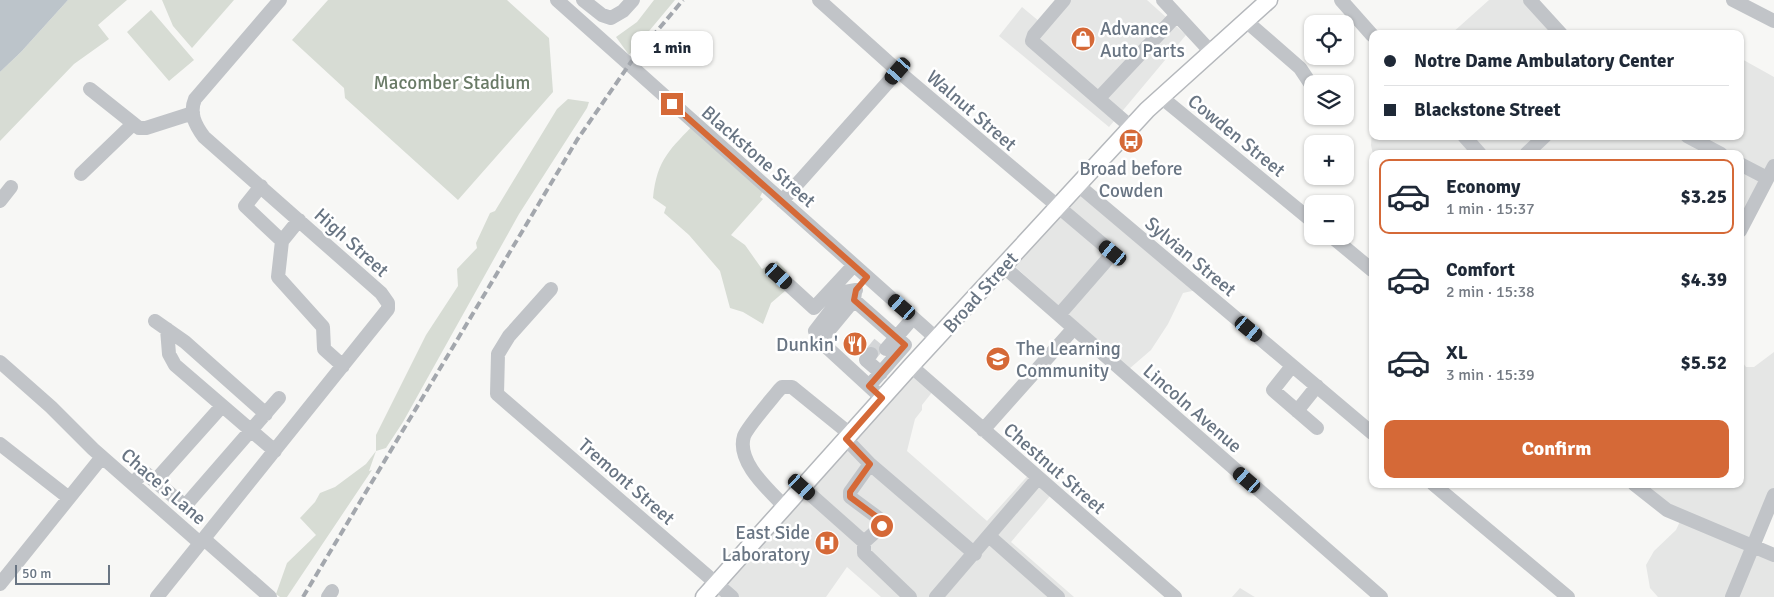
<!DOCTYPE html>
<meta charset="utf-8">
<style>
body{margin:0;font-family:Signika,sans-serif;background:#f2f2f3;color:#1f2937;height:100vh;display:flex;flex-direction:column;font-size:19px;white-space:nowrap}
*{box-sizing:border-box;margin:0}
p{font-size:16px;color:#747a83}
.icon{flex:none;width:28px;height:28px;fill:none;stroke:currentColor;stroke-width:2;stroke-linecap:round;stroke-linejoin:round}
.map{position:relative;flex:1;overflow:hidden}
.side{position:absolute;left:1369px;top:150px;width:375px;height:338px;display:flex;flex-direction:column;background:#fff;border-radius:10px;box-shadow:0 1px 4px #0004}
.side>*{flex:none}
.guide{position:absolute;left:1369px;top:30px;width:375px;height:110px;border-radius:10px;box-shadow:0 1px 4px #0004;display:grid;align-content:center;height:110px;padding:0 15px;background:#fff}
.fabs{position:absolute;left:1304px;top:15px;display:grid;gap:10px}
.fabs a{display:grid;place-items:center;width:50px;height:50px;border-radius:10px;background:#fff;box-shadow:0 1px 4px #0004;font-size:25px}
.scale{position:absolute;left:15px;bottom:12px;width:95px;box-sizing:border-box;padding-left:5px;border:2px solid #697583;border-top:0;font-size:14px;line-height:18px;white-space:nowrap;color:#697583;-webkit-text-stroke:4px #fff;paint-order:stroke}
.end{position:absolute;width:22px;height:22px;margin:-11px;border:6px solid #d56937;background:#fff;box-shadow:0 0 0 2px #fff}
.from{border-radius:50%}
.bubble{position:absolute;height:35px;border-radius:10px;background:#fff;box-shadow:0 1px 4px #0004;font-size:16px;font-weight:800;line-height:35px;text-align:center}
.car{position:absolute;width:15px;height:30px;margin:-15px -8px;border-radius:6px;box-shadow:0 0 4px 1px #0007;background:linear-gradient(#222 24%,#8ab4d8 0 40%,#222 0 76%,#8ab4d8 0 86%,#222 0)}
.guide b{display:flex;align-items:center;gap:18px;height:48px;font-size:19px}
.guide b+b{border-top:1px solid #e0e1e3}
.guide i{width:12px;height:12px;background:#1f2937}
ul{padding:9px 0 0;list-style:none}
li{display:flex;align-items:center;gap:15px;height:75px;margin:0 10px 8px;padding:0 5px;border:2px solid transparent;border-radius:10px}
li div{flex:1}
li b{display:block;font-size:19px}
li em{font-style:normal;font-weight:800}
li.selected{border-color:#d56937}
li>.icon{width:45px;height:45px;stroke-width:1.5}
.button{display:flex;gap:10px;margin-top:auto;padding:10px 15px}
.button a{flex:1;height:58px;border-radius:10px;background:#d56937;color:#fff;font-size:20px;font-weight:800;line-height:58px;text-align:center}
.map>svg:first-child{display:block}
</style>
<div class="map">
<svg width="1774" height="597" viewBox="0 0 1774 597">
<rect width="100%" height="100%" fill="#f7f7f5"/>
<path fill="#e5e6e5" d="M1059,0H1147L1186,35L1109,127L999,36L1022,7L1040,22Z
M1489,0H1537L1568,34H1451Z
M1740,58L1774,77V166L1740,230V154H1373L1371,145L1372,131V136H1740Z
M1080,184L1206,288L1183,293L1168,324L1151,350L1129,369L1010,262Z
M1774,352V493L1753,542L1774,553V597H1658L1650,588L1646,565L1654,551L1676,530L1683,515L1640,484H1740V359L1746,367H1754Z
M914,365L937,386L922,405V410L915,419L907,451L987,521L1033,470L1056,489L1011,542L1074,597H881L847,567L826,597H702Z
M1240,588L1253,596L1255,597H1232Z"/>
<path fill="#d7dcd4" d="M68,0H127L98,25L109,39L74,64L0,141V72L21,52Z
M162,0H234L192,48L173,26Z
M328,0H507L549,38L553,92L458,200L345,98L344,88L292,40Z
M654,0H675L629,55L616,37L637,22Z
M151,10L194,60L169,81L127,32Z
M568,99L589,102L587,108L519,214L403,422L386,448L376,451L369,471L372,470L287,597H280L276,594L287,563L316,535L300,518L315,502L320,493L335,487L366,464L376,451V435L426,335L458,286L457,269L477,248L476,243L490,213L495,211L557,109Z
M696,122L767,183L760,197L763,199L731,235L745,245L762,269L777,261L787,271L785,291L771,303L763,324L743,312L730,308L720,271L689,235L664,213L666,207L653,198C657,158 671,149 696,122Z"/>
<path fill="#bcc4ca" d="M0,0H68L21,52L0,72Z"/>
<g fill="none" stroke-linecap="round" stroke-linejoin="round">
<path stroke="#d4d6d8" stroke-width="14" stroke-dasharray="14 7" stroke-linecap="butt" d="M871,354L880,343"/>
<defs>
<path id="major" d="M704,597L911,366L1147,110L1269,0"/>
</defs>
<use href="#major" stroke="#b5b8bc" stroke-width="19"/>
<path stroke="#c1c4c8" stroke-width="14" d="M557,0L937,339
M583,0L602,15L611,18L623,11L633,0
M819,0L898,71L1113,253L1059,315
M1064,0L1034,35L1032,41L1131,127
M1163,0L1211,52
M1341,0L1372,35
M1530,0L1561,34
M1733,0L1774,21
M1246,21L1300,68L1310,83
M90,89L139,128H146L193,113
M1161,97L1312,221
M1099,98L1176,16
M1464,136L1480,154
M1687,136L1721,154
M1526,154L1545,136
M1740,164L1767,178
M81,174L133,124
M1078,185L1372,433
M261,186L245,206L282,241
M0,201L11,187
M782,201L898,71
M299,220L282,241L278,277L323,327L324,349L343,366
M1740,231L1774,166
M1331,236L1372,270
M1003,266L1381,597
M779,276L814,308L854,265
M551,289L509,336L498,354L497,394L732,597
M856,290L845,292L815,331L820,341L882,398
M854,300L905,345L869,386
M155,321L185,342L266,414
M167,329L169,354L175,365L275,451
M820,341L854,300L855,292
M886,349L913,318
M871,354L866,360L881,373
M0,362L51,407L93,449L200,543
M911,366L1175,597
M1292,366L1273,390L1317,428
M1297,411L1317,386
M983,430L1074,328
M846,439L870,464L850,492V497L881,520L882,526L864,542V553L910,597
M0,444L69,498
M870,464L975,554
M155,481L222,406
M133,483L144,472L185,506L279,398
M1433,484L1568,597
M1634,484L1667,510L1774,555
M802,487L864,542
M785,507C769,490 736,462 744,436C748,426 771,400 779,390L782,387H792L850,434
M989,536L1058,597
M204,539L270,597
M0,584L102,457
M157,597L388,309V303L381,293L204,137C195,125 189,113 195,99L280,0
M328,597L332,591
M936,597L1038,478
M1732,597L1774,495"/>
<use href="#major" stroke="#fff" stroke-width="16"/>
<path stroke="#a3a7ad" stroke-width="4" stroke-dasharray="8 4" stroke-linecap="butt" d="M303,597L577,140L631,62L683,0"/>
</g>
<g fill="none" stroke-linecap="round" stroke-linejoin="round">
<path stroke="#d56937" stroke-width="6" d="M672,104L867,277L856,290L854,300L905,345L869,386L882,398L846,439L870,464L850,492V497L881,520L882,526"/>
</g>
<defs>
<symbol id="shop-disc" viewBox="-11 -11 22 22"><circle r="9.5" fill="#d56937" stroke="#fff"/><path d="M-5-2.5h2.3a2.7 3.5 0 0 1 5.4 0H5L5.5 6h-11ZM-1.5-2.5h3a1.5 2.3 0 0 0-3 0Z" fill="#fff"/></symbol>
<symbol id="bus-disc" viewBox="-11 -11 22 22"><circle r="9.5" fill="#d56937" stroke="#fff"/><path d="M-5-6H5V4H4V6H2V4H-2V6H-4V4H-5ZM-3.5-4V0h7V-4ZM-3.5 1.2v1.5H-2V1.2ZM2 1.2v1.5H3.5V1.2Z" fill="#fff"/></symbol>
<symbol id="restaurant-disc" viewBox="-11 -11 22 22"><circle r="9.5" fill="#d56937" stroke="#fff"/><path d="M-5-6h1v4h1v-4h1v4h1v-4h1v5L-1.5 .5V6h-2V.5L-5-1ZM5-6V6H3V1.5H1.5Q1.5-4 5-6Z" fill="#fff"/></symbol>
<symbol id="school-disc" viewBox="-11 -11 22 22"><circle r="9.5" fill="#d56937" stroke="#fff"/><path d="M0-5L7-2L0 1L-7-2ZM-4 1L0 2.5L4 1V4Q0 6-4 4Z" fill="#fff"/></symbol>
<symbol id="hospital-disc" viewBox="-11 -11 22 22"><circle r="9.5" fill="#d56937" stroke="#fff"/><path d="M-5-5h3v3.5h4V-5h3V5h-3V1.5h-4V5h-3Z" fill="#fff"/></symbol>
</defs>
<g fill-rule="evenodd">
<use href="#shop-disc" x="1069" y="25" width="28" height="28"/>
<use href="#bus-disc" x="1117" y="127" width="28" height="28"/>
<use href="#restaurant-disc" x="841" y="330" width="28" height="28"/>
<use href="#school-disc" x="984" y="345" width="28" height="28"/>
<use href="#hospital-disc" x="813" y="529" width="28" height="28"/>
</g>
<g text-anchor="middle" stroke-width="5" stroke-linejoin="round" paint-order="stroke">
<g font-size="19" fill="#697583" stroke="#fff" text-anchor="start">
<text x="1100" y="35">Advance<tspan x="1100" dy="22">Auto Parts</tspan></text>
<text x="1131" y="175" text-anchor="middle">Broad before<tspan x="1131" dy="22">Cowden</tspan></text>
<text x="838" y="351" text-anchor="end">Dunkin'</text>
<text x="1016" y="355">The Learning<tspan x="1016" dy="22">Community</tspan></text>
<text x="810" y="539" text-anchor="end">East Side<tspan x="810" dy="22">Laboratory</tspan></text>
</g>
<g font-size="19" fill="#6a7b67" stroke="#fff">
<text x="452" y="89">Macomber Stadium</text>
</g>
<g font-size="19" fill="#697583" stroke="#fff">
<text transform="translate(972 110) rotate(41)" y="7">Walnut Street</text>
<text transform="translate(1237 135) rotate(39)" y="7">Cowden Street</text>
<text transform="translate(759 156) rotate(41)" y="7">Blackstone Street</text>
<text transform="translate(352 242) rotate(42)" y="7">High Street</text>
<text transform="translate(1191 256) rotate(40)" y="7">Sylvian Street</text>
<text transform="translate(980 292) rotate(-48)" y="7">Broad Street</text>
<text transform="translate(1193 408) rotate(41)" y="7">Lincoln Avenue</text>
<text transform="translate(1055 468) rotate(41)" y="7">Chestnut Street</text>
<text transform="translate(627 481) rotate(41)" y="7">Tremont Street</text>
<text transform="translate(164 486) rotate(41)" y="7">Chace's Lane</text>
</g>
</g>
</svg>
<div class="fabs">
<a><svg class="icon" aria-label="locate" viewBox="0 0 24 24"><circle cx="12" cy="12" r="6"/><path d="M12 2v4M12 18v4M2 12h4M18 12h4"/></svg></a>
<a><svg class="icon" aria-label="layers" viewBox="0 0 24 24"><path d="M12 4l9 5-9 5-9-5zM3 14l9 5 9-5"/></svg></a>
<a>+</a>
<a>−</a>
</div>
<div class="scale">50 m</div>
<i class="end from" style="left:882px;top:526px"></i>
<i class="end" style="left:672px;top:104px"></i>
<div class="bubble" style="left:631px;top:31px;width:82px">1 min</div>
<i class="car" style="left:898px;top:71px;rotate:221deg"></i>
<i class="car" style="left:1113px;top:253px;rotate:309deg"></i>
<i class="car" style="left:779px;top:276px;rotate:132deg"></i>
<i class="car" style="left:902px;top:307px;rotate:311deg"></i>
<i class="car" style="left:1249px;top:329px;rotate:130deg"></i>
<i class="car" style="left:1247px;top:480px;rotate:311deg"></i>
<i class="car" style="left:802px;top:487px;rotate:132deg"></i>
<div class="guide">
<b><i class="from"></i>Notre Dame Ambulatory Center</b>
<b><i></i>Blackstone Street</b>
</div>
<section class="side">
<ul>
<li class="selected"><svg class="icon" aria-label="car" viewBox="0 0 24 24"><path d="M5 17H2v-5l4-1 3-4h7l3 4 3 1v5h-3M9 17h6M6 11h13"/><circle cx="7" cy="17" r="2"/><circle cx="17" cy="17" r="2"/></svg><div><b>Economy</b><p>1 min · 15:37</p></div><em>$3.25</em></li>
<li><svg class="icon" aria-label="car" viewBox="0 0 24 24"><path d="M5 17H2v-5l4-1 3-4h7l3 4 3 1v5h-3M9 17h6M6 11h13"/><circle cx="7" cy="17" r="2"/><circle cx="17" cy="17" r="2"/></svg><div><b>Comfort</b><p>2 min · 15:38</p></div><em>$4.39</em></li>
<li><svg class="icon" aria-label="car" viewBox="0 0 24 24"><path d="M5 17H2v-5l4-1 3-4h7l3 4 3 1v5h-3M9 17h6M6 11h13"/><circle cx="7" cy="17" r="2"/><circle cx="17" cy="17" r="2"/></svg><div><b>XL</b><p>3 min · 15:39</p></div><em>$5.52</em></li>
</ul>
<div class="button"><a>Confirm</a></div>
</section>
</div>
